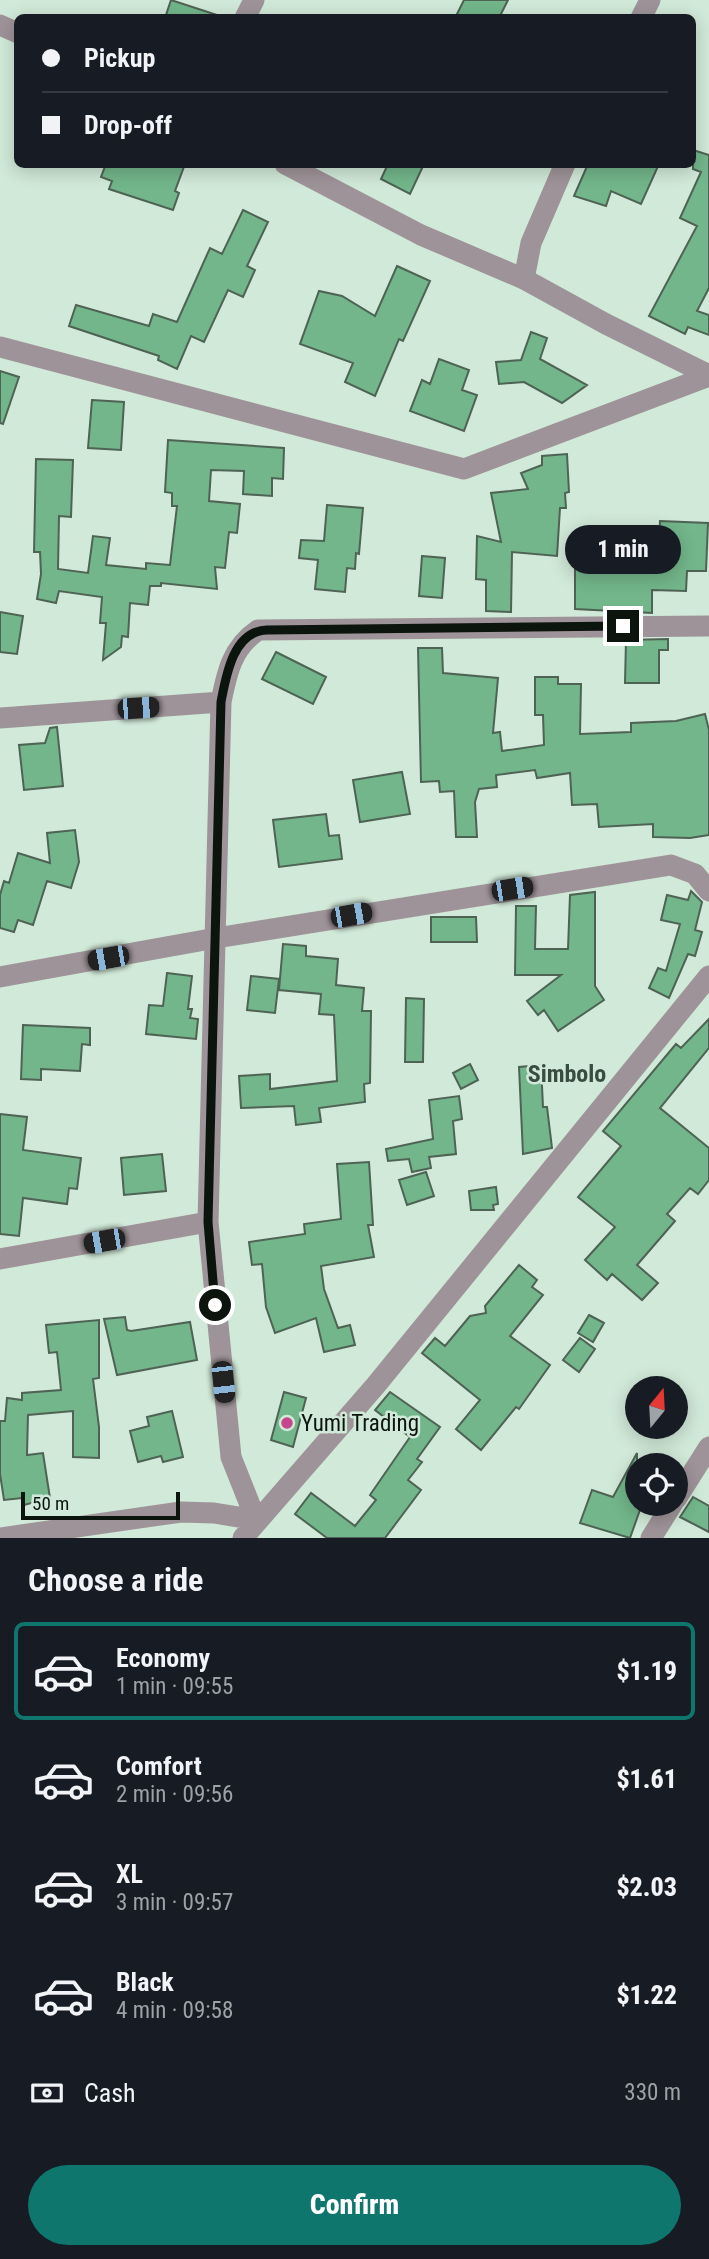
<!DOCTYPE html>
<meta charset="utf-8">
<style>
body{margin:0;font-family:"Roboto Condensed",sans-serif;background:#242831;color:#f1f3f6;height:100vh;display:flex;flex-direction:column;font-size:26px;white-space:nowrap}
*{box-sizing:border-box;margin:0}
p{font-size:23px;color:#9ea1a6}
.icon{flex:none;width:38px;height:38px;fill:none;stroke:currentColor;stroke-width:2;stroke-linecap:round;stroke-linejoin:round}
.map{position:relative;height:1538px;overflow:hidden}
.details{display:flex;flex-direction:column;background:#171b24;flex:1}
.details>*{flex:none}
.hud{position:absolute;left:14px;top:14px;width:682px;height:154px;border-radius:10px;box-shadow:0 4px 18px #0003;display:grid;align-content:center;height:154px;padding:0 28px;background:#171b24}
.needle{width:46px;rotate:18deg}
.fabs{position:absolute;left:625px;top:1376px;display:grid;gap:14px}
.fabs a{display:grid;place-items:center;width:63px;height:63px;border-radius:50%;background:#171b24;box-shadow:0 4px 18px #0003;font-size:35px}
.scale{position:absolute;left:21px;bottom:18px;width:159px;box-sizing:border-box;padding-left:7px;border:4px solid #0c140e;border-top:0;font-size:19px;line-height:24px;white-space:nowrap;color:#0c140e;-webkit-text-stroke:5px #d1e9d8;paint-order:stroke}
.end{position:absolute;width:32px;height:32px;margin:-16px;border:9px solid #0c140e;background:#fff;box-shadow:0 0 0 4px #fff}
.from{border-radius:50%}
.bubble{position:absolute;height:49px;border-radius:24px;background:#171b24;box-shadow:0 4px 18px #0003;font-size:23px;font-weight:800;line-height:49px;text-align:center}
.car{position:absolute;width:21px;height:42px;margin:-21px -10px;border-radius:9px;box-shadow:0 0 5px 2px #0007;background:linear-gradient(#222 24%,#8ab4d8 0 40%,#222 0 76%,#8ab4d8 0 86%,#222 0)}
.hud b{display:flex;align-items:center;gap:24px;height:66px;font-size:26px}
.hud b+b{border-top:2px solid #363941}
.hud i{width:18px;height:18px;background:#f1f3f6}
ul{padding:0;list-style:none}
li{display:flex;align-items:center;gap:21px;height:98px;margin:0 14px 10px;padding:0 14px;border:4px solid transparent;border-radius:10px}
li div{flex:1}
li b{display:block;font-size:26px}
li em{font-style:normal;font-weight:800}
li.on{border-color:#0f766e}
li>.icon{width:63px;height:63px;stroke-width:1.5}
h2{padding:0 28px;font-size:32px;line-height:84px}
.pay{display:flex;align-items:center;gap:18px;height:77px;padding:0 28px;font-size:26px}
.pay p{margin-inline-start:auto}
.button{display:flex;gap:14px;margin-top:auto;padding:14px 28px}
.button a{flex:1;height:80px;border-radius:42px;background:#0f766e;color:#fff;font-size:28px;font-weight:800;line-height:80px;text-align:center}
.map>svg:first-child{display:block}
</style>
<div class="map">
<svg width="709" height="1538" viewBox="0 0 709 1538">
<rect width="100%" height="100%" fill="#d1e9d8"/>
<path fill="#73b68b" stroke="#4e6354" stroke-width="2" d="M171,0L217,15V18H165Z
M464,0H508L499,18H455Z
M693,150L709,155V288L697,311L709,315V335L688,327L685,334L649,316L697,226L680,218L701,172L693,169Z
M106,164H185L175,191L179,193L173,210L109,189L112,181L101,177Z
M388,164H424L410,194L381,179Z
M588,164H659L641,204L611,191L606,206L574,196Z
M243,210L268,222L247,266L255,270L243,297L228,290L204,342L191,336L177,369L158,360L159,356L69,326L76,305L149,326L153,314L177,322L210,248L222,254Z
M397,266L430,281L403,341L399,339L375,396L345,382L353,363L300,344L319,291L342,296L375,316Z
M531,332L547,338L540,359L587,385L562,403L524,382L499,384L496,362L521,360Z
M439,359L469,370L462,390L477,395L464,431L410,411L422,380L430,384Z
M0,371L19,377L3,424L0,423Z
M92,400L124,402L121,450L88,448Z
M168,440L284,448L283,479L272,478V496L243,494L244,471L211,470L209,501L240,504L237,533L229,532L225,568L215,567L217,589L161,583V586H150L148,605L130,603L128,637L122,636L121,647L103,660L106,623H100L102,597L59,591L56,603L37,599L41,574L40,552H34L36,459L73,460L71,517L59,516L58,569L88,573L93,536L110,538L106,565L146,569V563L170,565L177,506H172V493L165,492Z
M567,454L569,492L565,493L566,508H560L557,556L512,552L511,612L486,611V580L476,579L477,536L501,542L491,493L528,489L521,473L542,465V456Z
M327,505L363,508L359,554L356,553L355,569L347,568L345,592L315,589L318,560L299,558L301,540L324,541Z
M660,521L708,523L706,571H687L686,591L652,590V613L575,609V560L658,561Z
M422,556L445,558L442,598L419,596Z
M0,612L23,616L17,654L0,652Z
M668,639V650H659V683H625L626,640Z
M418,648H442L443,673L498,678L493,733L500,732L502,751L544,745L543,715H535V677H558V684H581L580,734L631,732V723L676,721L705,714L709,730V835L690,838L653,837V824L599,827L597,804L572,805L570,773L537,778L535,770L496,775L497,787L479,789L475,802L477,837H456L454,791L440,792L439,781L421,782Z
M276,652L326,677L313,704L262,679Z
M57,727L63,786L24,790L19,745L45,743L50,728Z
M402,772L410,814L360,822L353,780Z
M326,814L329,836L339,835L342,859L279,867L273,820Z
M75,830L79,862L71,888L47,881L33,925L18,920L14,932L0,928V895L4,881L9,883L18,853L50,863L47,833Z
M691,891L702,902L695,930L702,932L695,956L688,954L669,998L649,988L658,968L666,971L680,924L661,920L667,895L688,900Z
M595,892V986L604,1000L558,1031L544,1010L538,1015L527,1001L561,975H515L516,906H536L535,949H568L570,895Z
M431,917H476L477,942H431Z
M283,944L306,946V956L338,959L336,985L364,988L362,1011H371L370,1083L364,1084L365,1102L319,1108L321,1122L296,1125L294,1106L241,1108L239,1076L270,1074V1089L337,1081L334,1015L319,1014L321,994L279,990Z
M167,973L192,976L188,1009H192L190,1018L198,1019L196,1039L146,1034L149,1005L163,1006Z
M251,976L279,979L275,1013L247,1010Z
M406,998L424,999L423,1062H405Z
M709,1019V1048L660,1108L709,1148V1180L698,1194L690,1188L667,1214L675,1221L637,1265L658,1283L642,1300L612,1274L607,1280L585,1260L615,1227L578,1197L621,1146L603,1131L676,1044L681,1048Z
M23,1025L90,1028V1045L82,1044L80,1071L41,1069V1080L21,1079Z
M470,1064L478,1080L461,1089L453,1073Z
M541,1065L543,1107H547L552,1148L523,1154L519,1067Z
M459,1096L462,1119L453,1121L456,1154L429,1157L431,1168L412,1172L409,1159L388,1161L386,1149L433,1139L429,1100Z
M0,1114L27,1117L23,1150L81,1158L77,1189L69,1188L67,1204L23,1198L19,1236L0,1234Z
M162,1154L166,1191L124,1195L121,1158Z
M369,1162L373,1225H368L374,1257L321,1266L324,1289L338,1328L350,1325L355,1345L324,1352L316,1318L275,1333L266,1307L262,1264L252,1265L249,1242L305,1234L304,1224L341,1219L337,1164Z
M426,1172L434,1196L407,1205L399,1180Z
M496,1187L498,1204L493,1205L494,1210H471L469,1191Z
M519,1265L537,1280L532,1287L543,1295L510,1336L550,1365L519,1409L516,1407L481,1450L456,1429L480,1400L422,1353L435,1338L445,1346L470,1316L486,1313L485,1306Z
M589,1315L604,1323L593,1342L578,1333Z
M125,1317L127,1330L131,1331L190,1322L197,1360L117,1375L104,1319Z
M99,1320V1378L93,1379L99,1427V1458L73,1457V1411L28,1415L27,1455L43,1453L50,1498L24,1505L22,1498L4,1500L0,1474V1421H5L7,1398L22,1400V1393L61,1390L57,1352L49,1353L46,1325Z
M580,1338L595,1349L579,1372L563,1360Z
M284,1392L306,1398L293,1447L271,1440Z
M390,1392L440,1427L417,1459L422,1462L408,1480L421,1490L385,1538H327L295,1514L311,1493L355,1526L376,1500L370,1495L410,1437L375,1410Z
M172,1411L183,1457L163,1462L161,1456L138,1462L130,1431L149,1426L147,1417Z
M637,1453V1506L641,1507L630,1538L580,1523L592,1490L613,1497Z
M693,1497L709,1506V1532L680,1517Z"/>
<g fill="none" stroke-linecap="round" stroke-linejoin="round">
<path stroke="#9e9398" stroke-width="21" d="M245,18L254,0
M641,18L650,0
M0,25L18,33
M285,164L421,235L524,279L606,324L709,375
M524,279L531,243L565,164
M0,347L464,469L709,376
M0,718L221,702
M0,977L216,938L671,865L695,874L709,891
M0,1259L208,1222
M676,1499L709,1447
M256,1520L231,1457L208,1222L221,702C227,672 232,648 258,630L709,626
M0,1538L181,1512L214,1513L256,1520
M243,1538L376,1385L709,976
M651,1538L673,1503"/>
</g>
<g fill="none" stroke-linecap="round" stroke-linejoin="round">
<path stroke="#0c140e" stroke-width="9" d="M215,1305L208,1222L221,702C226,676 233,631 267,630L623,626"/>
</g>
<circle fill="#c7458d" stroke="#d1e9d8" stroke-width="2.5" cx="287" cy="1423" r="7"/>
<g text-anchor="middle" stroke-width="5" stroke-linejoin="round" paint-order="stroke">
<g font-size="23" fill="#0c140e" stroke="#d1e9d8" text-anchor="start">
<text x="301" y="1431">Yumi Trading</text>
</g>
<g font-size="24" font-weight="bold" fill="#384d3f" stroke="#d1e9d8">
<text x="567" y="1082">Simbolo</text>
</g>
</g>
</svg>
<div class="fabs">
<a><svg class="needle" viewBox="-14 -14 28 28"><path d="M0-13l5 13h-10z" fill="#e53935"/><path d="M0 13l5-13h-10z" fill="#9ea1a6"/></svg></a>
<a><svg class="icon" aria-label="locate" viewBox="0 0 24 24"><circle cx="12" cy="12" r="6"/><path d="M12 2v4M12 18v4M2 12h4M18 12h4"/></svg></a>
</div>
<div class="scale">50 m</div>
<i class="end from" style="left:215px;top:1305px"></i>
<i class="end" style="left:623px;top:626px"></i>
<div class="bubble" style="left:565px;top:525px;width:116px">1 min</div>
<i class="car" style="left:138px;top:708px;rotate:86deg"></i>
<i class="car" style="left:512px;top:889px;rotate:81deg"></i>
<i class="car" style="left:351px;top:915px;rotate:80deg"></i>
<i class="car" style="left:108px;top:958px;rotate:260deg"></i>
<i class="car" style="left:104px;top:1241px;rotate:260deg"></i>
<i class="car" style="left:223px;top:1382px;rotate:174deg"></i>
<div class="hud">
<b><i class="from"></i>Pickup</b>
<b><i></i>Drop-off</b>
</div>
</div>
<section class="details">
<h2>Choose a ride</h2>
<ul>
<li class="on"><svg class="icon" aria-label="car" viewBox="0 0 24 24"><path d="M5 17H2v-5l4-1 3-4h7l3 4 3 1v5h-3M9 17h6M6 11h13"/><circle cx="7" cy="17" r="2"/><circle cx="17" cy="17" r="2"/></svg><div><b>Economy</b><p>1 min · 09:55</p></div><em>$1.19</em></li>
<li><svg class="icon" aria-label="car" viewBox="0 0 24 24"><path d="M5 17H2v-5l4-1 3-4h7l3 4 3 1v5h-3M9 17h6M6 11h13"/><circle cx="7" cy="17" r="2"/><circle cx="17" cy="17" r="2"/></svg><div><b>Comfort</b><p>2 min · 09:56</p></div><em>$1.61</em></li>
<li><svg class="icon" aria-label="car" viewBox="0 0 24 24"><path d="M5 17H2v-5l4-1 3-4h7l3 4 3 1v5h-3M9 17h6M6 11h13"/><circle cx="7" cy="17" r="2"/><circle cx="17" cy="17" r="2"/></svg><div><b>XL</b><p>3 min · 09:57</p></div><em>$2.03</em></li>
<li><svg class="icon" aria-label="car" viewBox="0 0 24 24"><path d="M5 17H2v-5l4-1 3-4h7l3 4 3 1v5h-3M9 17h6M6 11h13"/><circle cx="7" cy="17" r="2"/><circle cx="17" cy="17" r="2"/></svg><div><b>Black</b><p>4 min · 09:58</p></div><em>$1.22</em></li>
</ul>
<div class="pay"><svg class="icon" aria-label="cash" viewBox="0 0 24 24"><path d="M3 7h18v10H3z"/><circle cx="12" cy="12" r="2"/></svg>Cash<p>330 m</p></div>
<div class="button"><a>Confirm</a></div>
</section>
